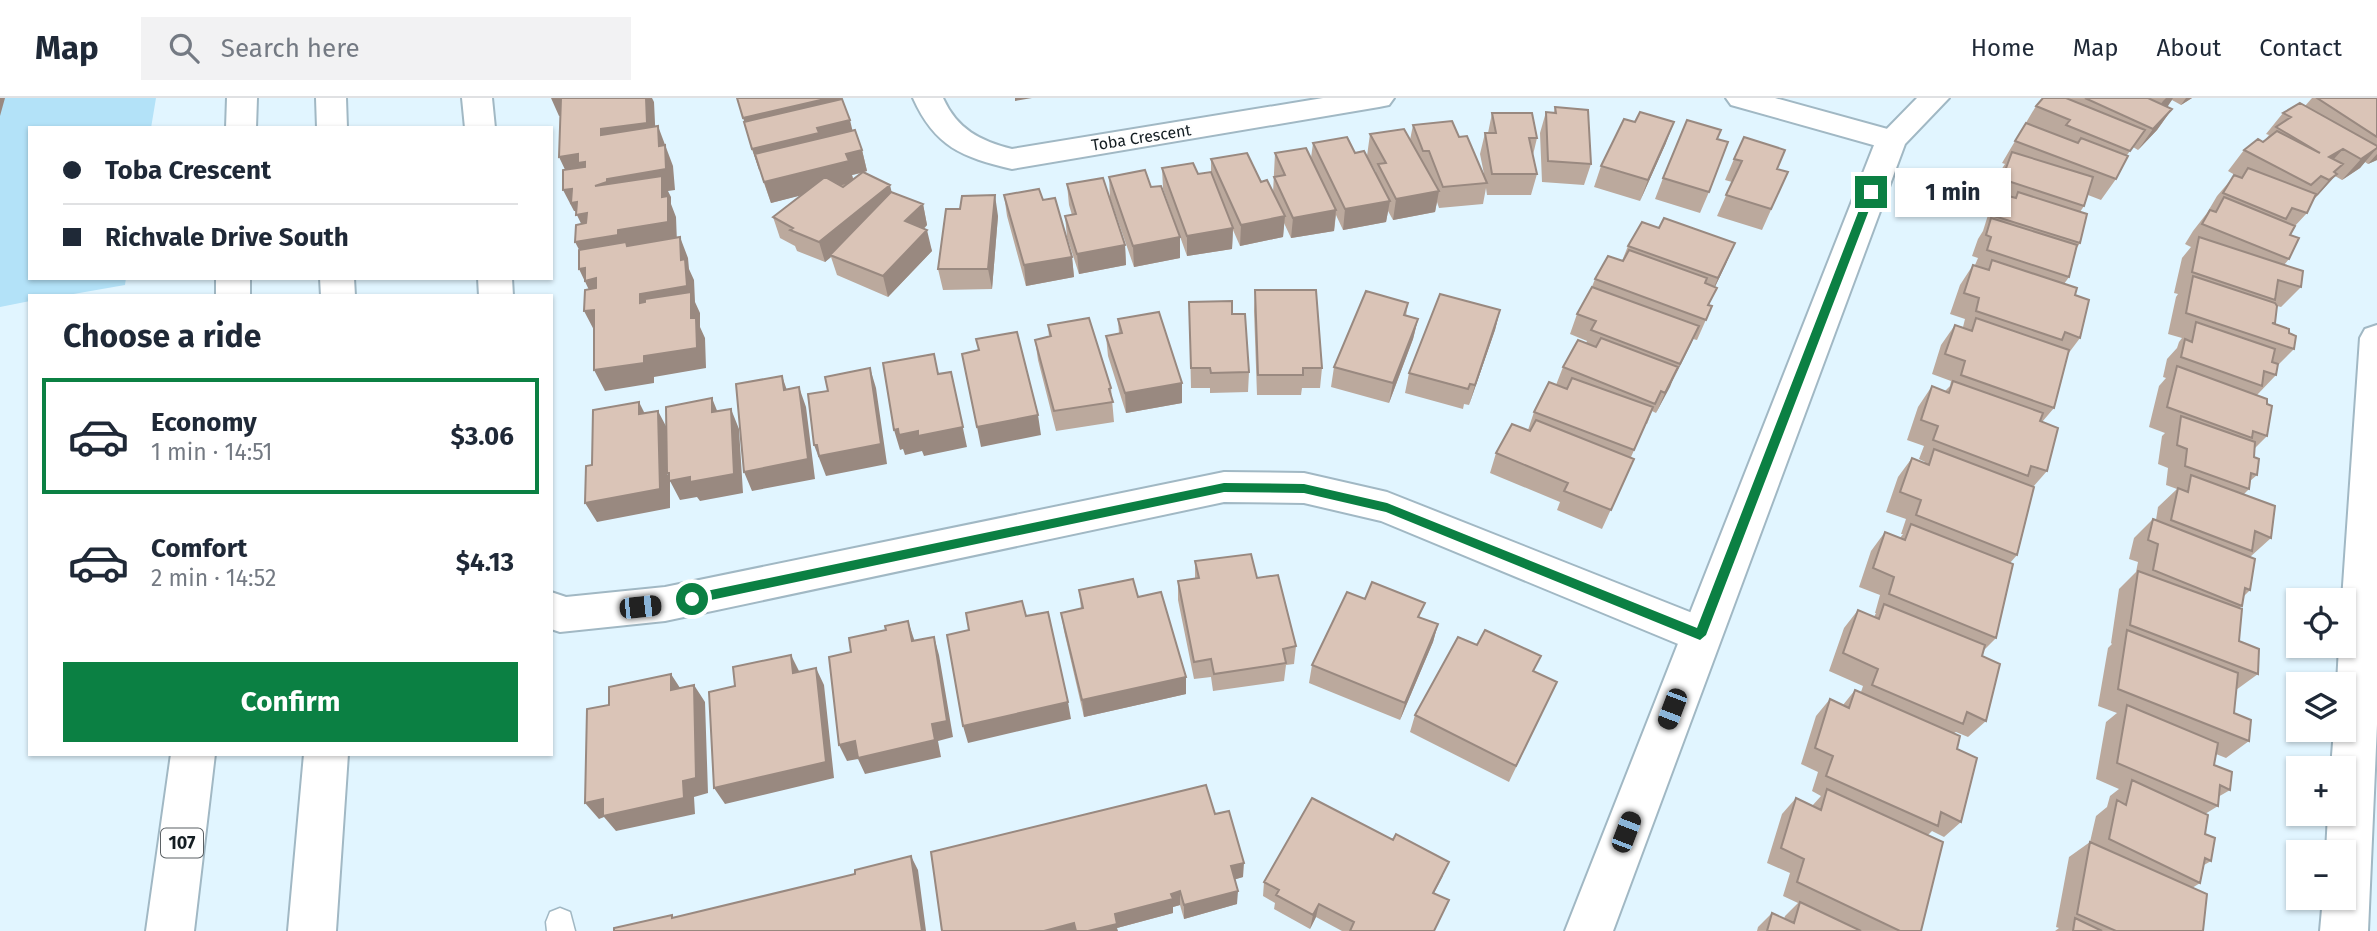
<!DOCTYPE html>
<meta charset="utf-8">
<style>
body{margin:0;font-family:"Fira Sans",sans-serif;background:#f2f2f3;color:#1f2937;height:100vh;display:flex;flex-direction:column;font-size:26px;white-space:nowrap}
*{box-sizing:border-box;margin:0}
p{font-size:23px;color:#747a83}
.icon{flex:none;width:38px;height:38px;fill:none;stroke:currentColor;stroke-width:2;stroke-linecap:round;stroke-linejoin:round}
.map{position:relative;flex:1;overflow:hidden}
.sheet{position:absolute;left:28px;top:196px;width:525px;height:462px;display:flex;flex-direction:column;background:#fff;border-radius:0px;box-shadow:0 2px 5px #0004}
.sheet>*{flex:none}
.guide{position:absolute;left:28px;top:28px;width:525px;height:154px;border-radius:0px;box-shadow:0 2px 5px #0004;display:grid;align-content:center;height:154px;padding:0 35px;background:#fff}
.fabs{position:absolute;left:2286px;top:490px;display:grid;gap:14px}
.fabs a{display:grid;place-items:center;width:70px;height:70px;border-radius:0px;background:#fff;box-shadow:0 2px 5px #0004;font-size:35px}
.end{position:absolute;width:32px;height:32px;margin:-16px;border:9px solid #0b8043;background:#fff;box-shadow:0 0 0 4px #fff}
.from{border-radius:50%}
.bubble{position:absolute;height:49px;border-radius:0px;background:#fff;box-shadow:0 2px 5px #0004;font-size:23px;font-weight:700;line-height:49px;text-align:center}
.car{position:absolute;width:21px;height:42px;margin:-21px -10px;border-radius:9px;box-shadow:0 0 5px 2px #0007;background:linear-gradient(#222 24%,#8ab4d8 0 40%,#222 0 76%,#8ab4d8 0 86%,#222 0)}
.guide b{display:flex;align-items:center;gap:24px;height:66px;font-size:26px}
.guide b+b{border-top:2px solid #e0e1e3}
.guide i{width:18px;height:18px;background:#1f2937}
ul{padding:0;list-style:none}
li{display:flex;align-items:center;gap:21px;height:116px;margin:0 14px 10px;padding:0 21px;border:4px solid transparent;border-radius:0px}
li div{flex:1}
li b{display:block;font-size:26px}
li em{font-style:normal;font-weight:700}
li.active{border-color:#0b8043}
li>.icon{width:63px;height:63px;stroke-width:1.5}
h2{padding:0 35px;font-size:32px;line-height:84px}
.primary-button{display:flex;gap:14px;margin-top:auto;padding:14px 35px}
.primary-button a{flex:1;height:80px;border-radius:0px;background:#0b8043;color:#fff;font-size:28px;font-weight:700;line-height:80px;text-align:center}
header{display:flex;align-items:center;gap:42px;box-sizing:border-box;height:98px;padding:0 35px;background:#fff;border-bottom:2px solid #e0e1e3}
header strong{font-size:33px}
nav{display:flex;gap:38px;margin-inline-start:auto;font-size:24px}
.search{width:490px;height:63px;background:#f2f2f3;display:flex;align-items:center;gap:18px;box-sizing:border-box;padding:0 24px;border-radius:0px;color:#747a83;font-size:26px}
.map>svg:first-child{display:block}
</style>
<header>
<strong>Map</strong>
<div class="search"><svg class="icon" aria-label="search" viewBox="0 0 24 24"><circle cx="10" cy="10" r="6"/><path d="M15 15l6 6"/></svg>Search here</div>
<nav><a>Home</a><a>Map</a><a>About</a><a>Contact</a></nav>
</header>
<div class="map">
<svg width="2377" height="833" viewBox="0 0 2377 833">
<rect width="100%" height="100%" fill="#e1f5ff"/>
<path fill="#b3e2f8" d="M0,0H156L151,30H30V180H126L125,187L62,198H30V203L0,209Z"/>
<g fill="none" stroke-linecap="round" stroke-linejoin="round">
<defs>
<path id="lane" d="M560,810L570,814L575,833H547L546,824L550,814Z"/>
<path id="street" d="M462,0H492L495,30H465Z
M913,0H943C957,31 980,43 1012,51L1323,0H1394L1389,7L1379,9L1012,71C962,59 935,49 913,0Z
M1726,0H1775L1902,35L1906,42L1902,49L1891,52L1731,7Z
M478,180H512L513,198H479Z
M2377,227V626L2368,833H2320L2323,800H2343V754H2326L2328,716H2343V670H2331L2334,632H2343V586H2337L2339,548H2343L2342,502L2360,240L2365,231Z
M1224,374L1304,375L1387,394L1715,524L1721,537L1715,550L1700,555L1381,423L1304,405L1224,404L665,523L560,534L551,531V494L566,499L665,489Z"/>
<path id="secondary" d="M1917,0H1949L1905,46L1613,833H1565L1876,42Z"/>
<path id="primary" d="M227,0H257L256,30H226Z
M316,0H346L347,30H317Z
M216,180H250V198H216Z
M320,180H354L355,198H321Z
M171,656H215L194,833H146Z
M304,656H348L336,833H288Z"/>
</defs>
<use href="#lane" stroke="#a1b8c4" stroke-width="3"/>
<use href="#street" stroke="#a1b8c4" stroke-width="4"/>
<use href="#secondary" stroke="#a1b8c4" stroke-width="4"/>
<use href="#primary" stroke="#a1b8c4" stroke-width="4"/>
<use href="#lane" fill="#fff" fill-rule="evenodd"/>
<use href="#street" fill="#fff" fill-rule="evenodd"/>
<use href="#secondary" fill="#fff" fill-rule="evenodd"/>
<use href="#primary" fill="#fff" fill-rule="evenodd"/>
</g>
<path fill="#bba99d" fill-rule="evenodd" d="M842,0L852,33L862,52L867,73L864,74L892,94L923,106L927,127L924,131L932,153L888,199L837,177L831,159L825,164L797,153L795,148L780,140L773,119L801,97L771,105L752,51ZM862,75L853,81L852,77Z
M2043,0H2192L2181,7L2172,2L2167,8L2172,11L2157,32L2138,52L2133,49L2127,57L2116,81L2101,102L2088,97L2084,108L2080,114V145L2076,151L2069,179L2064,186L2075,197L2080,240L2068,256L2054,310L2042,324L2047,373L2033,389L2017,457L2010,465L1996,540L1983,553L1982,558L1986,623L1968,639L1956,634L1954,635L1957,651L1961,724L1944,739L1932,733L1928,737L1921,833H1757L1758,829L1772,815L1784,821L1785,818L1798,805L1783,798L1790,775L1767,765L1782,716L1796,700L1812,708L1821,698L1812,693L1818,674L1801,666L1816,618L1830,601L1843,607L1855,592L1861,594L1863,588L1829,573L1844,530L1858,512L1874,519L1876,515H1875L1880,497L1859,489L1871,453L1885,434L1900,440L1903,436H1901L1906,421L1886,414L1898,379L1912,360L1925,365V364L1919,361L1924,348L1907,342L1918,309L1932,288L1945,293L1950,288L1951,283L1932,276L1941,247L1955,227L1963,229L1965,221L1950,216L1960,187L1973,167H1975L1978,160L1972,158L1978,141L1983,133L1988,117L1996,104L1989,102L1999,75L2005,66L2002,65L2036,8Z
M2312,0H2377V62L2368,66L2365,64L2360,70L2342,82L2335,78L2318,97L2314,101L2307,115L2294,129L2290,137L2289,161L2284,167L2301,189L2281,209L2277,208L2275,225L2274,226L2289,235L2294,251L2278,267L2276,277L2257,297L2267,306V338L2255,350L2254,359L2257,377L2250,383L2249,391L2243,397L2271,440L2250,459V492L2244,498L2242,508L2239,510V543L2258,576L2236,592L2234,615L2249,643L2226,660L2216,656L2214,667L2230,692L2218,699V708L2205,716V736L2211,763L2204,767L2200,785L2192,790L2203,833H2055L2059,830L2056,829L2069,759L2090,744L2096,718L2107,709L2110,698L2119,691L2096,681L2106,624L2117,615L2098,608L2108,550L2112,546L2111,545L2119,491L2136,474L2138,464L2129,461L2134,440L2153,421L2156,422L2158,409L2177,391L2166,387L2168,370L2158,366L2162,338L2165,335L2149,329L2159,288L2166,280L2163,279L2167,261L2177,250L2179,244L2182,240L2168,236L2176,199L2178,196L2174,195L2182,160L2191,149L2185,146L2193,133L2207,115L2217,98L2235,77L2228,73L2244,52L2265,42L2269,37L2266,36L2283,15L2305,8Z
M1555,9L1591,66L1584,87L1542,84L1540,35L1546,14L1554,15Z
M1492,15L1537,40L1533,57L1537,76L1531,97H1487L1486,90L1483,106L1439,110L1437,104L1435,114L1393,122L1388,113L1386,124L1343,132L1336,117L1334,133L1291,140L1284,125L1283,139L1240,148L1233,132L1232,151L1187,158L1163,91L1162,70L1198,76L1211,74V61L1261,84L1273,95L1275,55L1311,60L1313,45L1355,55L1376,76V74L1367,58L1370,36L1410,42L1413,27L1459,39L1484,76L1480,56L1485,35H1488Z
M1717,41L1709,94L1700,115L1655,101L1663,80Z
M1666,45L1640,103L1594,89L1601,68Z
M1734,61L1788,74L1762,132L1717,118L1732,84L1725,82Z
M1109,79L1151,89L1180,139V160L1134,169L1110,100Z
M1067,86L1125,147L1126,167L1079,176L1067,139L1065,118L1072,117L1069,107Z
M1004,97L1043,102L1072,159L1074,179L1026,188L1007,118Z
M998,118L992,191L943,192L938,171Z
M1659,130L1735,145L1715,189L1709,207L1712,208L1697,242L1693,241L1656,315L1652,313L1647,326H1646L1631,359L1634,361L1602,431L1557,412L1560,404L1490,375L1496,355L1528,332L1534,314L1556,287L1563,269L1586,245L1587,243L1570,236L1577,216L1591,191L1595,181L1622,163L1628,148Z
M1255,192L1322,270L1320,290H1302L1301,297H1257L1254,213Z
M1189,204L1232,216L1249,274L1248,294L1210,295V290H1191Z
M1408,205L1406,218L1418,221L1413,241L1389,305L1331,289L1334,269Z
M1500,212L1495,232L1469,307L1464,306L1463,311L1405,295L1409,275Z
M1118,221L1182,305L1126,315L1108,258L1106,238L1119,236Z
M1048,227L1111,290L1114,324L1056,333L1038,262L1035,242L1049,239Z
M1195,463L1257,480L1296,548L1294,566L1286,567L1284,583L1213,593L1211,579L1194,581L1178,502V483L1195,481Z
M1079,492L1138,499L1186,579V596L1084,619L1064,533L1061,515L1081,511Z
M1365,501L1438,526L1433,544L1400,622L1309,585L1312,567Z
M1534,573L1557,584L1509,684L1410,634L1415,617Z
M1215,716L1243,779L1235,781L1237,806L1184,821L1180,807L1173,809V815L1117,830L942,833Z
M1443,778L1434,795L1435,833H1342L1316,819L1310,831L1274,811L1275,805L1263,798L1264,784Z"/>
<path fill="#998980" d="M0,0H5L0,18Z
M551,0H564L571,16L559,18Z
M646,0H652L654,4L656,46L601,37V31Z
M824,0H842L845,12L750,41L743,20Z
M1015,0H1032L1015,3Z
M2166,0H2173L2168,8L2148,24L2163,3Z
M2186,0H2192L2181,7Z
M2172,11L2157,32L2138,52L2153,31Z
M850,22L855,43L824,57L759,72L752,51L817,30Z
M1674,24L1666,45L1640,103L1648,82Z
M658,28L673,68L675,92L668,93L671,99V106L676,119L677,145L586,165L575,144L605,109L595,88L659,48Z
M2377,50L2360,70L2342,82L2361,61Z
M2343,51L2324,72L2329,59Z
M862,52L867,73L852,77L854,84L771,105L764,84L846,56Z
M578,56L585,64L594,85L569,80L559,59Z
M2377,56V62L2368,66Z
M2337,76L2318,97L2311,103L2329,82Z
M890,87L895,108L830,157L831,159L825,164L819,144Z
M572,91L587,115V138L575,113H574L563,92Z
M1439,93L1435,114L1393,122L1396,101Z
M995,97L998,118L992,191L988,171Z
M1390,103L1386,124L1343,132L1345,111Z
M923,106L927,127L910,144L905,123Z
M1336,112L1334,133L1291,140L1293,120Z
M1285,118L1283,139L1240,148L1241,127Z
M1233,130L1232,151L1187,158V138Z
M927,132L932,153L888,199L883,178Z
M680,139L688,160L689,171L694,182L695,204L700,215V229L705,240L706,270L654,279V285L605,293L594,272L640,205V196L681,162Z
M1180,139V160L1134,169L1133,148Z
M1735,145L1726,166L1709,201L1718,180Z
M1125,147L1126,167L1079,176L1077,156Z
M1072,159L1074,179L1026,188L1024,167Z
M585,170L596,180L606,201L589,192L579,171Z
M594,212L595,234L584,213Z
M1500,212L1495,232L1469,307L1475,287Z
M1418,221L1413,241L1389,305L1393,285Z
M1699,228L1690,248L1671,286L1680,266Z
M1678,269L1670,289L1656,315L1665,295Z
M870,270L876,290L887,366L826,378L814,347Z
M951,274L967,349L924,358L922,353L905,357L903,351L900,352L894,332L898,331Z
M782,278L789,298L784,292Z
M1182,285V305L1126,315L1125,295Z
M799,289L806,309L815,381L752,393L744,374Z
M712,300L720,320L712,314Z
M639,304L649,324L639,316Z
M731,311L739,331L743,395L700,403L697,399L680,402L670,383V410L597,424L585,405L658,313L668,332L667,375L670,381Z
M1038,317L1041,337L981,349L977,329Z
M908,523L914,541L918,561L912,543Z
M1438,526L1433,544L1400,622L1405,605Z
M934,539L939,557L953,639L938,643L941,659L865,676L858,661L847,663L839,647Z
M791,557L800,575H793Z
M816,570L824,587L834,680L725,706L714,690Z
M671,576L682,593L671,592Z
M1186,579V596L1084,619L1082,602Z
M694,587L705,604L708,695L694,699L695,716L616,733L604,719L599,721L585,705L683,683Z
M1068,604L1071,621L968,645L963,628Z
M911,758L918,772L926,833H922Z
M1244,765L1243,779L1230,783L1231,768Z
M1180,793V807L1173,809V815L1117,830L1118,833H1088L1115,816Z
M1238,793L1237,806L1184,821V807Z
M1319,806L1316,819L1310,831L1313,817Z
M1074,825L1076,833H1044Z"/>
<path fill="#dac4b7" stroke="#998980" stroke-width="2" d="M561,0H646L647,25L601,31V37L658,28L659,48L665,47L666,71L607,81V84L595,88L662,78V99L668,98V124L618,132V137L575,144L576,127L586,125L587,115L576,117L577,104L571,105L572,91L563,92V72L585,69V64L578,65V56L559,59Z
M737,0H825V1L743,20Z
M2043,0H2066L2145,32L2130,53L2066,27L2070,22L2036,8Z
M2085,0H2148L2172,11L2153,31Z
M2317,0H2377V39Z
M842,1L850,22L817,30L819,35L752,51L744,24Z
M2300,5L2377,48V50L2361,61L2343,51L2329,59L2343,66L2334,74L2337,76L2329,82L2321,78L2311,87L2244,52L2258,41L2263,44L2277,33L2320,55L2276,29L2291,19L2283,15Z
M1555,9L1588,12L1591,66L1548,63L1546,14L1556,15Z
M1640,14L1674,24L1648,82L1601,68L1624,21L1635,24Z
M1492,15H1532L1537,40H1529L1537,76H1492L1485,35H1496Z
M1687,22L1721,32L1717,41L1728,44L1709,94L1663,80Z
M1452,23L1459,39L1467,38L1487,85L1443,89L1429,53H1423L1413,27Z
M2026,25L2078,45L2081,40L2128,58L2116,81L2015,43Z
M1404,31L1439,93L1396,101L1378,66L1386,65L1370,36Z
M855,32L862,52L846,56L849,63L764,84L755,56Z
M1347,39L1355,55L1364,53L1390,103L1345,111L1313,45Z
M1744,39L1785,52L1777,71L1788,74L1771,111L1726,97L1742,63L1734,61Z
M1306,50L1336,112L1293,120L1274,79L1285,77L1275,55Z
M2012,54L2093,79L2084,108L2002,81Z
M1247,55L1261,84L1267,82L1285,118L1241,127L1211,61Z
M1193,65L1198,76L1211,74L1233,130L1187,138L1162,70Z
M2248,70L2316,96L2307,115L2292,110L2286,121L2223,95L2234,77L2242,80Z
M1145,72L1151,89L1161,88L1180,139L1133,148L1109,79Z
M863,74L890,87L819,144L790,132L793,130L773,119L825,79L843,89Z
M1103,80L1125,147L1077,156L1065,118L1076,116L1067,86Z
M1039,91L1043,102L1055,100L1072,159L1024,167L1004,97Z
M891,94L923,106L905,123L927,132L883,178L830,157Z
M2018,94L2087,116L2080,145L1994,118L2001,96L2016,100Z
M995,97L988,171H938L946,111H960L962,98Z
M2224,99L2295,128L2290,137L2299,140L2289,161L2202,126L2210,112L2216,114Z
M1664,120L1735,145L1718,180L1628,148L1642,124L1659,130Z
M1991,120L2077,147L2069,179L1987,152L1991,139L1986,137Z
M680,139L681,162L685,161L687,188L640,196V205L645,204V201L691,194V220H696L697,250L644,258V265L594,272V212L584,213L585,192L596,190V180L585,183V170L579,171V152L626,144L627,148Z
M2199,139L2303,173L2301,189L2278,182L2275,202L2192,174Z
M1629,152L1707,180L1705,185L1717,190L1708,207L1712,208L1706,222L1595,181L1608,158L1623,163Z
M1992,162L2077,190L2075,197L2089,202L2080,240L2065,234L2062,242L1976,213L1979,200L1964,195L1973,167L1989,172Z
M2193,178L2275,205L2277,208L2275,225H2272L2289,231V235L2296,238L2294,251L2186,215Z
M1592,189L1699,228L1680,266L1591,232L1596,223L1577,216Z
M1255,192H1316L1322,270H1303V277H1258Z
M1366,193L1408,205L1404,217L1418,221L1393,285L1334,269Z
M1440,196L1500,212L1475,287L1470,286L1468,291L1409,275Z
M1232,203V216H1245L1249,274L1211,275L1210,270H1191L1189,204Z
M1159,214L1182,285L1125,295L1106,238L1122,235L1118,221Z
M1089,220L1111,290L1109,291L1113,304L1054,313L1035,242L1051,238L1048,227Z
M1976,220L2069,252L2054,310L1961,277L1965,263L1945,256L1955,227L1972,233Z
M2196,224L2275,251L2272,264L2278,266L2276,277L2264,273L2262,288L2181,259L2185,241L2192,244Z
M1017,234L1038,317L977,329L962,256L979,252L976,241Z
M1601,240L1678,269L1665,295L1661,293L1655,306L1563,269L1578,242L1596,249Z
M934,256L938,276L951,274L963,329L918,338V333L899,337L898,331L894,332L883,265Z
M2177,268L2267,301V306L2272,308L2267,338L2253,333L2252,340L2167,309Z
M870,270L881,346L819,358L817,347H814L808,296L828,293L825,279Z
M782,278L784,292L799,289L808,361L744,374L736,286Z
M1572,280L1653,309L1634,352L1534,314L1549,284L1567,291Z
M1953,283L2043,315L2040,323L2058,330L2047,373L2031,368L2028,378L1933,342L1938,328L1921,322L1932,288L1949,295Z
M712,300V314L731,311L734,376L690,384V379L669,383V375H667L666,309Z
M639,304V316L658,313L660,391L585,405L586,368L592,367L593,312Z
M2181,318L2255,344L2254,359L2259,361L2257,377L2251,375L2249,391L2185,368L2187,351L2177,347Z
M1536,322L1634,361L1611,412L1564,393L1568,385L1496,355L1512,326L1530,333Z
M1934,351L2034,389L2017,457L1916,417L1921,402L1900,394L1912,360L1929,367Z
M2191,377L2275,408L2271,440L2255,433L2252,453L2171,422L2178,390L2188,394Z
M2153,421L2255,461L2250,492L2245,490L2242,508L2153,472L2158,446L2148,442Z
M1911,426L2013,466L1996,540L1889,496L1894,479L1873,470L1885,434L1905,442Z
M1251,456L1257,480L1278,477L1296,548L1283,551L1286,565L1214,576L1211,561L1194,564L1178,483L1199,480L1195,463Z
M2138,473L2242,511L2239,543L2259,551L2258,576L2130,527Z
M1133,481L1138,499L1161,494L1186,579L1082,602L1061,515L1083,510L1079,492Z
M1372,484L1425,505L1418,519L1438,526L1405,605L1312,567L1347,494L1365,501Z
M1022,503L1026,518L1048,514L1068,604L963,628L947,537L969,532L966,515Z
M1884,506L1985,547L1982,558L2000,566L1986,623L1967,614L1963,626L1872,587L1878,571L1843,555L1858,512L1879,521Z
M908,523L912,543L934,539L947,623L932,626L935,642L858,660L855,643L839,647L829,559L851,554L849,540L886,532L885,528Z
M1485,532L1541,558L1533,573L1557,584L1516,668L1415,617L1458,539L1477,547Z
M2127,532L2238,575L2234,615L2251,622L2249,643L2118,591Z
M791,557L793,575L816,570L826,664L714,690L709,594L735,588L733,569Z
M671,576V592L694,587L696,680L683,683L684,700L603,718V701L585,705L587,611L609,607V589Z
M1855,592L1960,638L1957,651L1977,660L1961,724L1941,714L1938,728L1826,678L1833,658L1815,650L1830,601L1849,610Z
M2127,607L2218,645L2214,667L2232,674L2230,692L2220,687L2218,708L2117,665Z
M2132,682L2208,717L2205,736L2215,740L2211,763L2205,760L2200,785L2109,741L2117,702L2126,707Z
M1206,687L1215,716L1229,713L1244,765L1231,768L1238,793L1184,807L1180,793L1171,796L1173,801L1115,816L1117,826L1088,833H1076L1074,825L1044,833H942L931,754Z
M1827,691L1943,744L1921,833H1900L1797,784L1804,761L1781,750L1796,700L1821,712Z
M1312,700L1393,742L1396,736L1449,764L1433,795L1449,802L1434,833H1350L1354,824L1319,806L1313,817L1276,797L1279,792L1264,784Z
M2090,744L2207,796L2203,833H2116L2077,816Z
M911,758L922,833H614V830L672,817V820L855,776V772Z
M1800,804L1861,833H1767L1772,815L1794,825Z
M2075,820L2102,833H2073Z"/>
<path fill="#0b8043" d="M1871,91L1876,94L1706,537L1700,542L1386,414L1304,395L1224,394L692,506L686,501L692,496L1224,385L1304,386L1387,405L1697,530L1866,94Z"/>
<g text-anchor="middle" stroke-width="5" stroke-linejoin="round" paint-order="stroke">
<g font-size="16" fill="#141d22" stroke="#fefefe">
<text transform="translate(1141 39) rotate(-9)" y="6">Toba Crescent</text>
</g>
<rect fill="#fefefe" stroke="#5a6064" stroke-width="2" x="161" y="730.5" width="42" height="29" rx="5"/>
<g font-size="18" font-weight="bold" fill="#141d22">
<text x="182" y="751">107</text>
</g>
</g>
</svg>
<div class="fabs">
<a><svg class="icon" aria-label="locate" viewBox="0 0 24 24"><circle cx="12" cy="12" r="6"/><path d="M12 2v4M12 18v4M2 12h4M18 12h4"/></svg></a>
<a><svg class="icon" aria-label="layers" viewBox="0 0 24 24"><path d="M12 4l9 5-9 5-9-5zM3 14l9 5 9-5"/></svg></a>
<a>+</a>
<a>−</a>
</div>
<i class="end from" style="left:692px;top:501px"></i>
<i class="end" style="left:1871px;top:94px"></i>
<div class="bubble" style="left:1895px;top:70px;width:116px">1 min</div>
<i class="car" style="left:640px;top:509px;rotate:84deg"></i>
<i class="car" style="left:1672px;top:611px;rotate:201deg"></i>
<i class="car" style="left:1626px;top:734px;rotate:21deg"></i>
<div class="guide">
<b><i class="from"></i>Toba Crescent</b>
<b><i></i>Richvale Drive South</b>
</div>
<section class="sheet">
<h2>Choose a ride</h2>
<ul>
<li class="active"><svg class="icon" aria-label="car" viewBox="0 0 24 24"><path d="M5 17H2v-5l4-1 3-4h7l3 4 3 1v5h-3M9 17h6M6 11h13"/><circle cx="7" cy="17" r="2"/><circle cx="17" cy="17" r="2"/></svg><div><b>Economy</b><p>1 min · 14:51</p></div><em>$3.06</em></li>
<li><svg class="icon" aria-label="car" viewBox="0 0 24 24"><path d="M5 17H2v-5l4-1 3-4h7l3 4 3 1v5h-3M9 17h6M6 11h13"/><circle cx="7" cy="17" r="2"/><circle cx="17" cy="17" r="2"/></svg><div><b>Comfort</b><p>2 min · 14:52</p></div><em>$4.13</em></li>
</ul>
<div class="primary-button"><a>Confirm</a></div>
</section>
</div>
